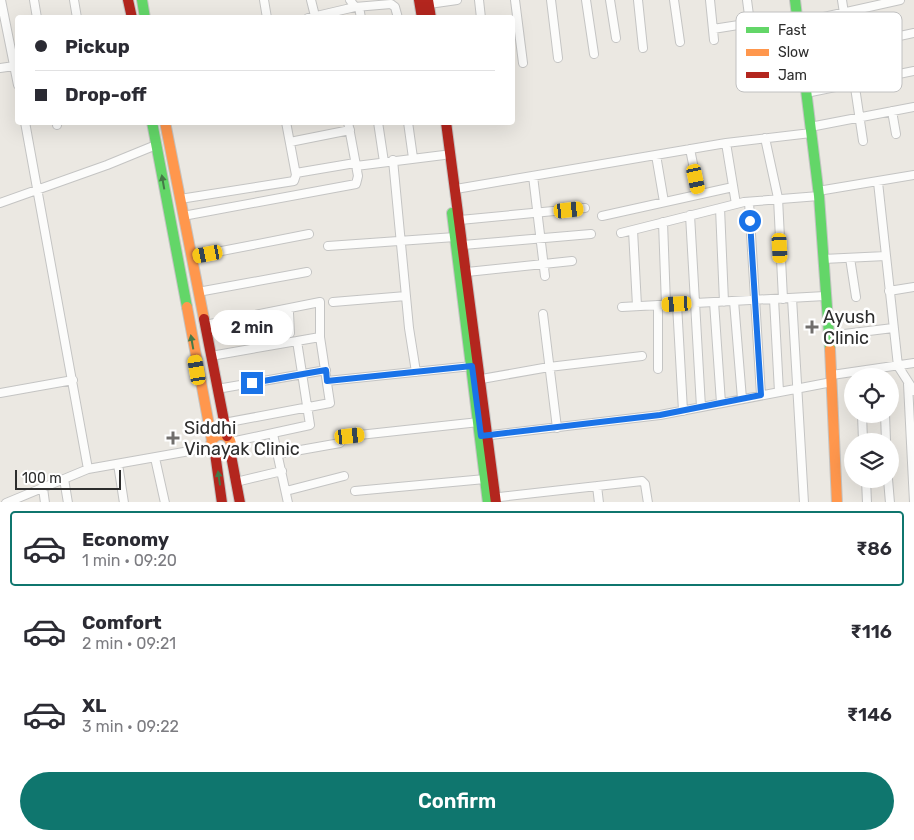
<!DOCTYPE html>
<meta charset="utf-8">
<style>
body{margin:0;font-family:Rubik,sans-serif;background:#f2f2f3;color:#2b2b33;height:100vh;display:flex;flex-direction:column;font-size:19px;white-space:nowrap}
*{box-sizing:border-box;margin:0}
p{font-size:16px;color:#7c7c81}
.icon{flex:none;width:28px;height:28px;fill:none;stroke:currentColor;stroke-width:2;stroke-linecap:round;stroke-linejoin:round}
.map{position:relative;height:502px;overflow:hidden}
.drawer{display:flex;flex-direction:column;background:#fff;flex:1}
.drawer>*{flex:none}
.guide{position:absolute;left:15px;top:15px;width:500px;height:110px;border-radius:5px;box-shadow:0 5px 20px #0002;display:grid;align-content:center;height:110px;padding:0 20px;background:#fff}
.buttons{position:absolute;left:844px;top:368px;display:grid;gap:10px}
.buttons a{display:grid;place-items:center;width:55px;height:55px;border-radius:50%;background:#fff;box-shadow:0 5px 20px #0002;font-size:25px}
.scale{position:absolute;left:15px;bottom:12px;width:106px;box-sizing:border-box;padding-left:5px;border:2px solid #2d2d2d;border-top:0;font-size:14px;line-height:18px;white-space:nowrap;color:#2d2d2d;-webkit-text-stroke:4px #fff;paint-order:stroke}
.end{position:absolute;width:22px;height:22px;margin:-11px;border:6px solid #1a73e8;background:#fff;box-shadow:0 0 0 2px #fff}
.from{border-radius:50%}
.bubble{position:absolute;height:35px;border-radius:18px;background:#fff;box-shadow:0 5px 20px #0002;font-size:16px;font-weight:600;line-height:35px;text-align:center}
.car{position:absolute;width:15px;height:30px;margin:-15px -8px;border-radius:6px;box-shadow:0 0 4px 1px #0007;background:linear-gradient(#f5c518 24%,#345 0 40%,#f5c518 0 76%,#345 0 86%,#f5c518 0)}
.guide b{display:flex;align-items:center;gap:18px;height:48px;font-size:19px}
.guide b+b{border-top:1px solid #e1e1e2}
.guide i{width:12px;height:12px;background:#2b2b33}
ul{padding:9px 0 0;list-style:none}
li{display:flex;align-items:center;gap:15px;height:75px;margin:0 10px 8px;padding:0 10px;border:2px solid transparent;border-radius:5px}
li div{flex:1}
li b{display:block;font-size:19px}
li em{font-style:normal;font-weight:600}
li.selected{border-color:#0f766e}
li>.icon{width:45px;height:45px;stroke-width:1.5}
.button{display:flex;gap:10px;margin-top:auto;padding:10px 20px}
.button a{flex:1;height:58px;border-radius:30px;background:#0f766e;color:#fff;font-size:20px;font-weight:600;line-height:58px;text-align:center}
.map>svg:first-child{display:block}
</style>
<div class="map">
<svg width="914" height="503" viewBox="0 0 914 503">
<rect width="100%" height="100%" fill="#ebe8e2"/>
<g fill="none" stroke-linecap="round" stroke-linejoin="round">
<defs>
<path id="street" d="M1,0L18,85
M34,0L37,18
M74,0L77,18
M264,0L267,18
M311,0L315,16
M350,0L355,7L391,4L395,7L398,18
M479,0L481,18
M515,0L523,63
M551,0L558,58
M586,0L594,54
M610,0L616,38
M638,0L643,48
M674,0L680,42
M710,0L714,40
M747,0L750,23
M842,0L863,141
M429,4L457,0
M359,7L361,18
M308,18L355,7
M797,23L900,0
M713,29L796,16
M849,47L914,33
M801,58L850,49
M0,68L14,66
M806,93L914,71
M892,111L896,134
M25,122L88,469L212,447
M57,122V125
M378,122L384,162
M408,122L413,158
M810,127L914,107
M765,138L778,198L783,299
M290,142L350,130
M726,143L736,204
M690,149L699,194
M656,155L664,202
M393,160L409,328L416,372
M356,166L444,155
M296,173L355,163
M533,176L545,276
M878,182L898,366L914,391
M456,189L726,143L811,133
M818,191L914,175
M180,199L294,181L296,175L286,122
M749,202L761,395
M0,203L107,165L156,145
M720,208L724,302
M690,215L701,407
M183,216L356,184L358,176L348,122
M602,216L733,187
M460,220L585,208
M663,222L666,305
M633,230L637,306
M621,233L744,202L819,196
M463,245L591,234
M328,246L455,237
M191,257L309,234
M850,258L856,297
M823,259L886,256
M467,272L572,261
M889,291L914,287
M198,292L307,272
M792,298L804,503
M774,299L779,392
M734,301L742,399
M333,302L406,296
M714,302L721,403
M677,304L683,411
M658,305V369
M622,307L825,296
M286,309L289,313L290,333
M543,314L557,428
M205,325L320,302V337L330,403L224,423
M828,336L893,328
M211,356L320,337
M832,375L914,363
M476,380L549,367L642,356
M327,381L472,366
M908,384L914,502
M217,389L326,370
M0,393L73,380
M862,414L863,441
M885,414L886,441
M273,434L288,503
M350,436L479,422
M483,436L660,415L832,382
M231,442L310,425L297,341
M278,454L340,443
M155,458L165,503
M118,464L124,503
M64,479L68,503
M866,479L867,503
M888,479L890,503
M236,482L282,471
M597,486L599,503
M43,488L45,503
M286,491L344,476
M355,491L485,479
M491,498L642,481L645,484L648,503
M6,503L88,469"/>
<path id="fast" d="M142,0L145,18
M795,0L819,196L830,349
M152,122L187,307
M452,213L488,503"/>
<path id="slow" d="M165,122L204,319
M187,307L212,441
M830,349L837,503
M211 445a10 10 0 1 1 20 0a10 10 0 1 1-20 0Z"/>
<path id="jam" d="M128,0L132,18
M419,0L422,18
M428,0L431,18
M446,122L496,503
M204,319L227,436
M230,450L240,503
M215,453L222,503"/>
</defs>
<use href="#street" stroke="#c4c4c3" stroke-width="10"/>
<use href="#fast" stroke="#c4c4c3" stroke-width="12"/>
<use href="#slow" stroke="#c4c4c3" stroke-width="12"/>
<use href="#jam" stroke="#c4c4c3" stroke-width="12"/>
<use href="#street" stroke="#fcfcfb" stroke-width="8"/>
<use href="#fast" stroke="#63d668" stroke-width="10"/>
<use href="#slow" stroke="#ff974d" stroke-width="10"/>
<use href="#jam" stroke="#b3261e" stroke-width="10"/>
</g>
<defs><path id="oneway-solid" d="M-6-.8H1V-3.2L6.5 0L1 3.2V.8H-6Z" transform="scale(1.25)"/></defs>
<g fill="#457948">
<use href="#oneway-solid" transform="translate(163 182) rotate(-100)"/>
<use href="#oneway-solid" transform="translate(192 342) rotate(-100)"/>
<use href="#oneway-solid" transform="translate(219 478) rotate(-98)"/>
</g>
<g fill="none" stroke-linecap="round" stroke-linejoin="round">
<path stroke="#1a73e8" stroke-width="6" d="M252,383L326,370L327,381L472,366L481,436L660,415L761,395L750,221"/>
</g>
<g fill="#706e6c" stroke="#fff" stroke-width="2">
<path d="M809.5 319.5h5v5h5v5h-5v5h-5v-5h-5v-5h5z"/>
<path d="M170.5 430.5h5v5h5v5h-5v5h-5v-5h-5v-5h5z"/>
</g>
<g text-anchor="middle" stroke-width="5" stroke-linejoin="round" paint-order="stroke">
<g font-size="18" fill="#2d2d2d" stroke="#fff" text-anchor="start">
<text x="823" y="323">Ayush<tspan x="823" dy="21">Clinic</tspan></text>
<text x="184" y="434">Siddhi<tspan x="184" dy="21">Vinayak Clinic</tspan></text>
</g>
</g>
<rect x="736" y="12" width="166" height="80" rx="8" fill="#fff" stroke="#c0c0c0" stroke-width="1"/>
<rect x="746" y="27" width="23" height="6" fill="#63d668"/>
<rect x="746" y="49" width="23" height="7" fill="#ff974d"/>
<rect x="746" y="72" width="23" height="6" fill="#b3261e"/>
<g font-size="14" fill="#2d2d2d">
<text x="778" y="35">Fast</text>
<text x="778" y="57">Slow</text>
<text x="778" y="80">Jam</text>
</g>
</svg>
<div class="buttons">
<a><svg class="icon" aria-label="locate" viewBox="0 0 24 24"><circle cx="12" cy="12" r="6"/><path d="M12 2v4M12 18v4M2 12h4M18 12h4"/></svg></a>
<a><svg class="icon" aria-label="layers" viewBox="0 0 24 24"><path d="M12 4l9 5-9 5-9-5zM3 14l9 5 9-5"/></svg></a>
</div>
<div class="scale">100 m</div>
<i class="end from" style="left:750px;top:221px"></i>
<i class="end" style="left:252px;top:383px"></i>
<div class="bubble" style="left:211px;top:310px;width:82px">2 min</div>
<i class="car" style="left:696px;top:179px;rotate:168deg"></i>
<i class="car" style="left:569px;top:210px;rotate:84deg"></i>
<i class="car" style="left:780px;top:248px;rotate:177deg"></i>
<i class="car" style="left:208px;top:254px;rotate:259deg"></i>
<i class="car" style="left:677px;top:304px;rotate:267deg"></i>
<i class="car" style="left:197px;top:370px;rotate:350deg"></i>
<i class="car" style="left:350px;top:436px;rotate:84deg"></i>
<div class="guide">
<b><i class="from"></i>Pickup</b>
<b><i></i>Drop-off</b>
</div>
</div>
<section class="drawer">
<ul>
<li class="selected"><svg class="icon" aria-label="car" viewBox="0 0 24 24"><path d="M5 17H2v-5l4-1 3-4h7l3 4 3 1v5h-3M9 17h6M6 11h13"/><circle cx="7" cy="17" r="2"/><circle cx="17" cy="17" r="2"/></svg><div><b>Economy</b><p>1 min · 09:20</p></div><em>₹86</em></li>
<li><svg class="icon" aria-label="car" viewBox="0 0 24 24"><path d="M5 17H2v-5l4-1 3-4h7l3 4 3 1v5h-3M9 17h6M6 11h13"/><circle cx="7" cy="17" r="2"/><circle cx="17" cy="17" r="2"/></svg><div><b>Comfort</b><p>2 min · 09:21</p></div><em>₹116</em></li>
<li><svg class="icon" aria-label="car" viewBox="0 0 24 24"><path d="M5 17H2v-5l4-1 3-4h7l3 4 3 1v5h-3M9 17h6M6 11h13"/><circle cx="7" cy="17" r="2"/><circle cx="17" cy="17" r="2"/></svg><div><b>XL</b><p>3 min · 09:22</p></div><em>₹146</em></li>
</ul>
<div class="button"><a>Confirm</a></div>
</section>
